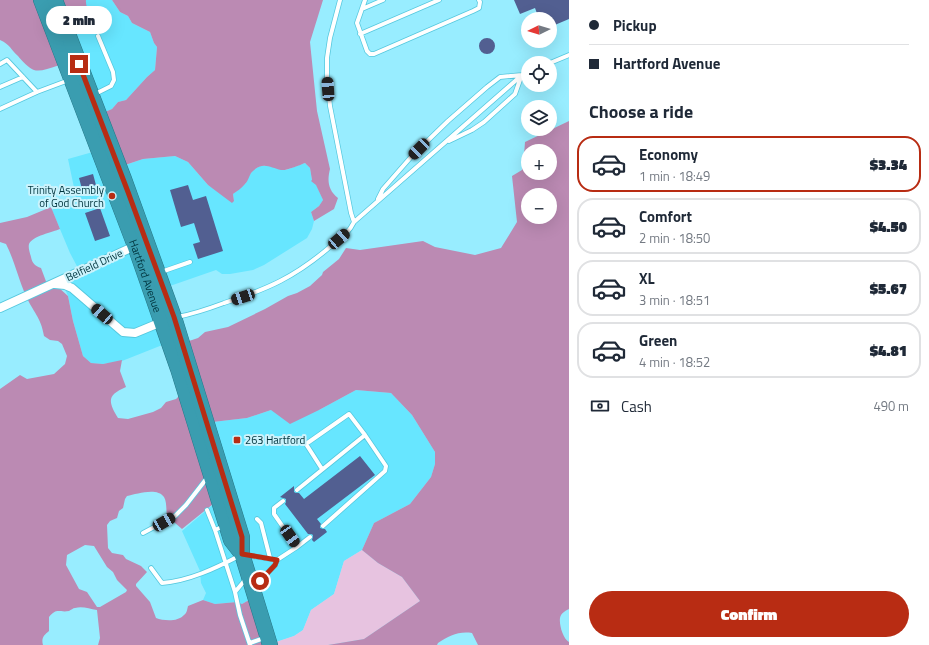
<!DOCTYPE html>
<meta charset="utf-8">
<style>
body{margin:0;font-family:"Titillium Web",sans-serif;background:#f6f6f7;color:#1f2937;height:100vh;display:flex;flex-direction:column;font-size:15px;white-space:nowrap}
*{box-sizing:border-box;margin:0}
p{font-size:13px;color:#747a83}
.icon{flex:none;width:22px;height:22px;fill:none;stroke:currentColor;stroke-width:2;stroke-linecap:round;stroke-linejoin:round}
.map{position:relative;flex:1;overflow:hidden}
.panel{display:flex;flex-direction:column;background:#fff;width:360px}
.panel>*{flex:none}
.banner{display:grid;align-content:center;height:88px;padding:0 20px;background:#fff}
.needle{width:26px;rotate:265deg}
.buttons{position:absolute;left:521px;top:12px;display:grid;gap:8px}
.buttons a{display:grid;place-items:center;width:36px;height:36px;border-radius:50%;background:#fff;box-shadow:0 4px 16px #0002;font-size:20px}
.end{position:absolute;width:18px;height:18px;margin:-9px;border:5px solid #b82c13;background:#fff;box-shadow:0 0 0 2px #fff}
.from{border-radius:50%}
.bubble{position:absolute;height:28px;border-radius:14px;background:#fff;box-shadow:0 4px 16px #0002;font-size:13px;font-weight:800;line-height:28px;text-align:center}
.car{position:absolute;width:12px;height:24px;margin:-12px -6px;border-radius:5px;box-shadow:0 0 3px 1px #0007;background:linear-gradient(#222 24%,#8ab4d8 0 40%,#222 0 76%,#8ab4d8 0 86%,#222 0)}
.banner b{display:flex;align-items:center;gap:14px;height:38px;font-size:15px}
.banner b+b{border-top:1px solid #e0e1e3}
.banner i{width:10px;height:10px;background:#1f2937}
ul{padding:0;list-style:none}
li{display:flex;align-items:center;gap:12px;height:56px;margin:0 8px 6px;padding:0 12px;border:2px solid #e0e1e3;border-radius:16px}
li div{flex:1}
li b{display:block;font-size:15px}
li em{font-style:normal;font-weight:800}
li.current{border-color:#b82c13}
li>.icon{width:36px;height:36px;stroke-width:1.5}
h2{padding:0 20px;font-size:18px;line-height:48px}
.pay{display:flex;align-items:center;gap:10px;height:44px;padding:0 20px;font-size:15px}
.pay p{margin-inline-start:auto}
.cta{display:flex;gap:8px;margin-top:auto;padding:8px 20px}
.cta a{flex:1;height:46px;border-radius:24px;background:#b82c13;color:#fff;font-size:16px;font-weight:800;line-height:46px;text-align:center}
main{display:flex;flex:1;min-height:0}
.map>svg:first-child{display:block}
</style>
<main>
<div class="map">
<svg width="569" height="645" viewBox="0 0 569 645">
<rect width="100%" height="100%" fill="#98edff"/>
<path fill="#67e6ff" d="M86,0H112L120,12L128,16L132,23L150,32L154,43L157,47L155,70L147,77L126,100L118,102L112,109L99,115L68,30L78,26L94,24L92,16L85,5Z
M107,148L116,168L143,159L175,156L188,162L208,185L234,201L233,194L246,183L248,177L253,170L260,166H270L286,170L305,163L310,168L312,180L316,184L323,200L319,206L311,212L314,221L312,229L307,238L264,265L253,270L230,274H222L216,270L167,287L175,340L122,361L103,364L91,363L83,356L73,321L68,296L61,280L79,270L70,253L52,210L76,197L68,159Z
M356,390L391,393L412,415L435,452V464L431,477L410,504L374,523L362,550L344,561L334,594L311,610L303,630L294,636L273,643L249,600L242,604L237,602L215,604L203,600L206,593L201,583L200,571L182,531L223,496L204,423L247,418L271,410H319Z"/>
<path fill="#e7c3e0" d="M362,550L378,563L402,577L420,601L364,639L328,645H273V643L294,636L303,630L311,610L334,594L344,561Z"/>
<path fill="#bb8ab3" fill-rule="evenodd" d="M0,0H86C85,8 92,16 94,24L78,26L68,30L76,59C65,62 44,73 34,70C30,69 21,60 18,56C10,49 11,45 0,40Z
M112,0H323L310,42L317,111L330,169C327,181 328,190 338,198L334,209L314,221L311,212L319,206L323,200L316,185L311,181L312,180L310,168L305,163C300,165 286,171 281,170C271,168 263,161 253,171C249,174 249,180 245,184C242,188 237,191 233,194L234,201L232,203L208,185L188,162L175,156L143,159L116,168L96,116L112,109L118,102L126,100L147,77L155,70L157,47L154,43L150,32L132,23L128,16L120,12Z
M569,121V609C565,611 561,613 560,618C559,625 563,639 569,642V645H478L472,633C458,631 449,636 438,643L437,645H328L364,639L420,601L402,577L378,563L362,550L374,523L410,504L431,477L435,464V452L412,415L391,393L356,390L319,410L290,424L271,410L247,418L204,423L223,496L182,529L167,516C166,510 167,502 164,497C157,487 137,494 127,496L125,499L123,508L119,511L117,518L110,521L107,525L108,548L112,553L123,555L126,559L141,566L147,572L136,584V586L150,602L156,618C164,621 178,622 184,615C187,613 187,610 188,606L203,600L215,604L237,602L242,604L249,600L273,645H98L100,638L97,610C89,609 83,606 75,608C73,608 71,610 69,611C59,613 57,607 49,617V631C44,635 41,638 43,645H0V389L20,375L27,379L54,374L65,364L67,356L62,344L58,341L50,340L44,336C41,317 33,312 26,296C18,278 15,262 6,244L0,242V223L27,217L51,207L60,229C53,232 32,236 29,244C28,248 30,253 31,257C32,263 35,266 41,268L47,284L58,287L68,296L73,321L83,356L91,363L103,364L122,360L120,371L126,387C108,395 107,400 118,418L128,419L153,412L161,408L166,402L176,399L179,396L178,349L189,341L198,338L205,332L228,327L265,309L288,296L297,293L310,286L322,275L323,272L339,259L346,248L360,250L423,241L435,247L475,255L501,248L517,222L512,176L522,170L524,155L525,142ZM528,151H550V173H528ZM528,195H550V217H528ZM85,545L94,546L107,567L113,572L117,580L127,590L126,592L100,607H97L87,592L79,589L66,565L67,555Z"/>
<path fill="#525f91" d="M514,0H569V19L550,27V19H539L535,8L520,14Z
M479 46a8 8 0 1 1 16 0a8 8 0 1 1-16 0Z
M93,174L96,185L82,189L79,178Z
M188,185L193,200L206,196L223,251L198,259L193,244L200,242L194,223L181,227L170,190Z
M100,208L110,236L95,241L85,213Z
M360,456L375,475L317,519L321,524L320,528L325,529L327,532L314,542L312,540L313,535L311,534H308L285,504L286,502V499L280,497L294,486V492L296,493H299L304,499Z"/>
<g fill="none" stroke-linecap="round" stroke-linejoin="round">
<defs>
<path id="lane" d="M340,0L330,38L327,58V78L330,106L351,213L354,222L522,75
M365,0L357,23L367,51L370,54H374L473,11L479,8L480,2L479,0
M362,9L383,0
M360,34L439,0
M550,63L569,55
M0,64L7,60L37,92
M0,87L23,77
M95,94L111,86L114,80L113,72L98,36
M0,109L37,92L69,80
M449,141L472,130L484,122L515,94L521,77
M378,199L383,189L411,157L448,121L487,87L500,77L522,75L528,72
M161,272L190,262
M177,317C193,314 208,309 224,303C268,289 295,277 331,246C340,239 349,233 354,222
M322,469L306,444L349,414L365,435
M297,490L365,435L386,466L385,471L323,526
M283,501L274,508V514L297,547
M207,510L215,530
M257,519L261,523L270,558
M224,526L215,530L235,592
M143,533L175,516L186,505L207,478
M246,555L277,560
M151,568L162,583C189,581 216,568 239,556
M245,580L235,592L240,615L250,645
M256,585L275,565L277,560L297,547L310,537
M250,643L264,638"/>
<path id="street" d="M55,284L65,285L72,288L123,332L135,333L164,321
M0,308L135,246"/>
<g id="highway">
<path id="s1" d="M41,0L135,246L178,369L231,540L242,554"/>
<path d="M55,0L124,179L174,317L242,537V554L270,645"/>
</g>
</defs>
<use href="#lane" stroke="#55c8de" stroke-width="5.5"/>
<use href="#street" stroke="#55c8de" stroke-width="10"/>
<use href="#highway" stroke="#267888" stroke-width="16"/>
<use href="#lane" stroke="#fff" stroke-width="4"/>
<use href="#street" stroke="#fff" stroke-width="8"/>
<use href="#highway" stroke="#3a9db0" stroke-width="15"/>
</g>
<g fill="none" stroke-linecap="round" stroke-linejoin="round">
<path stroke="#b82c13" stroke-width="5" d="M79,64L128,192L174,317L242,537V554L277,560L275,565L260,581"/>
</g>
<g fill="#b82c13" stroke="#cbf3fc" stroke-width="1.5">
<circle cx="112" cy="196" r="4"/>
<rect x="233" y="436" width="8" height="8" rx="2"/>
</g>
<g text-anchor="middle" stroke-width="4" stroke-linejoin="round" paint-order="stroke">
<g font-size="11" fill="#00343d" stroke="#cbf3fc" text-anchor="end">
<text x="104" y="194">Trinity Assembly<tspan x="104" dy="13">of God Church</tspan></text>
<text x="245" y="444" text-anchor="start">263 Hartford</text>
</g>
<g font-size="11" fill="#00343d" stroke="#cbf3fc">
<text transform="translate(94 265) rotate(-25)" y="4">Belfield Drive</text>
<text dy="4" stroke="none"><textPath href="#s1" startOffset="295">Hartford Avenue</textPath></text>
</g>
</g>
</svg>
<div class="buttons">
<a><svg class="needle" viewBox="-14 -14 28 28"><path d="M0-13l5 13h-10z" fill="#e53935"/><path d="M0 13l5-13h-10z" fill="#747a83"/></svg></a>
<a><svg class="icon" aria-label="locate" viewBox="0 0 24 24"><circle cx="12" cy="12" r="6"/><path d="M12 2v4M12 18v4M2 12h4M18 12h4"/></svg></a>
<a><svg class="icon" aria-label="layers" viewBox="0 0 24 24"><path d="M12 4l9 5-9 5-9-5zM3 14l9 5 9-5"/></svg></a>
<a>+</a>
<a>−</a>
</div>
<i class="end from" style="left:260px;top:581px"></i>
<i class="end" style="left:79px;top:64px"></i>
<div class="bubble" style="left:46px;top:6px;width:66px">2 min</div>
<i class="car" style="left:328px;top:89px;rotate:356deg"></i>
<i class="car" style="left:419px;top:149px;rotate:225deg"></i>
<i class="car" style="left:339px;top:239px;rotate:49deg"></i>
<i class="car" style="left:243px;top:297px;rotate:252deg"></i>
<i class="car" style="left:102px;top:314px;rotate:311deg"></i>
<i class="car" style="left:164px;top:522px;rotate:60deg"></i>
<i class="car" style="left:290px;top:536px;rotate:145deg"></i>
</div>
<section class="panel">
<div class="banner">
<b><i class="from"></i>Pickup</b>
<b><i></i>Hartford Avenue</b>
</div>
<h2>Choose a ride</h2>
<ul>
<li class="current"><svg class="icon" aria-label="car" viewBox="0 0 24 24"><path d="M5 17H2v-5l4-1 3-4h7l3 4 3 1v5h-3M9 17h6M6 11h13"/><circle cx="7" cy="17" r="2"/><circle cx="17" cy="17" r="2"/></svg><div><b>Economy</b><p>1 min · 18:49</p></div><em>$3.34</em></li>
<li><svg class="icon" aria-label="car" viewBox="0 0 24 24"><path d="M5 17H2v-5l4-1 3-4h7l3 4 3 1v5h-3M9 17h6M6 11h13"/><circle cx="7" cy="17" r="2"/><circle cx="17" cy="17" r="2"/></svg><div><b>Comfort</b><p>2 min · 18:50</p></div><em>$4.50</em></li>
<li><svg class="icon" aria-label="car" viewBox="0 0 24 24"><path d="M5 17H2v-5l4-1 3-4h7l3 4 3 1v5h-3M9 17h6M6 11h13"/><circle cx="7" cy="17" r="2"/><circle cx="17" cy="17" r="2"/></svg><div><b>XL</b><p>3 min · 18:51</p></div><em>$5.67</em></li>
<li><svg class="icon" aria-label="car" viewBox="0 0 24 24"><path d="M5 17H2v-5l4-1 3-4h7l3 4 3 1v5h-3M9 17h6M6 11h13"/><circle cx="7" cy="17" r="2"/><circle cx="17" cy="17" r="2"/></svg><div><b>Green</b><p>4 min · 18:52</p></div><em>$4.81</em></li>
</ul>
<div class="pay"><svg class="icon" aria-label="cash" viewBox="0 0 24 24"><path d="M3 7h18v10H3z"/><circle cx="12" cy="12" r="2"/></svg>Cash<p>490 m</p></div>
<div class="cta"><a>Confirm</a></div>
</section>
</main>
